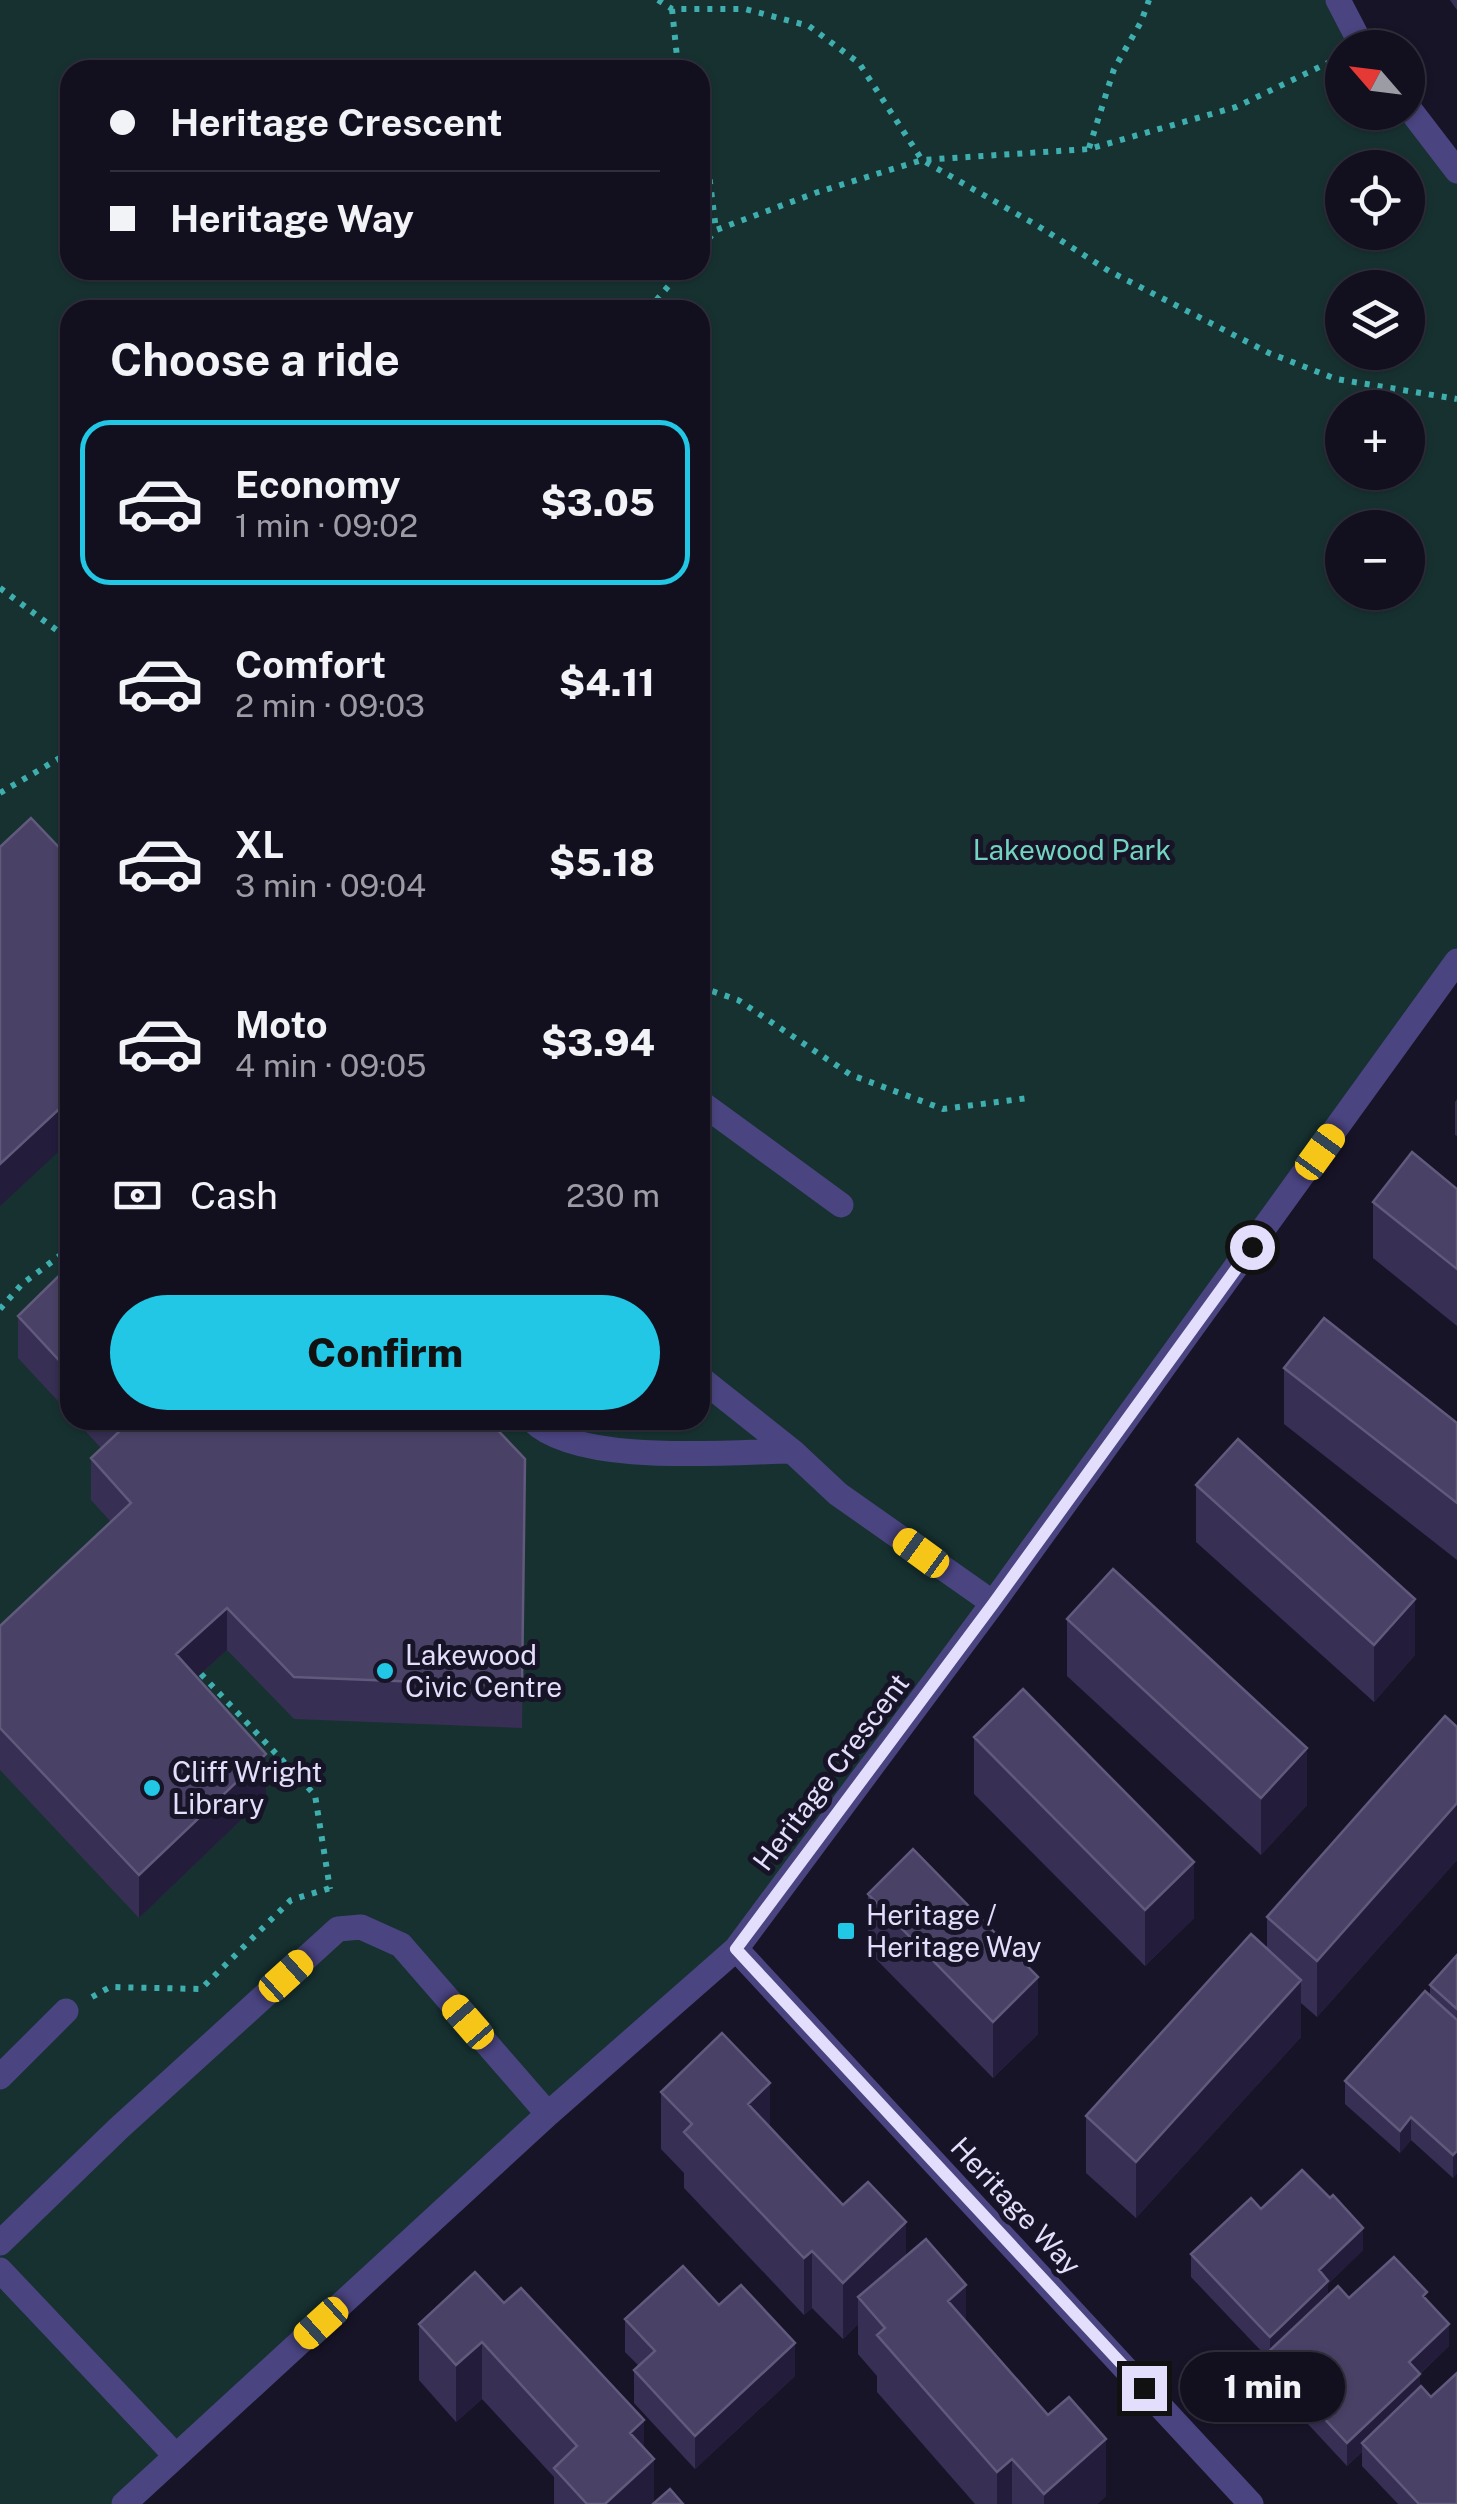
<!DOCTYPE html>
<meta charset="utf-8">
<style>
body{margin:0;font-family:"Public Sans",sans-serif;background:#1f1d2b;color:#f1f3f6;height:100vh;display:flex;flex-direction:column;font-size:38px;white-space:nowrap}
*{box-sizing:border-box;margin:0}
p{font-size:32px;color:#9c9ca4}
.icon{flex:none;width:55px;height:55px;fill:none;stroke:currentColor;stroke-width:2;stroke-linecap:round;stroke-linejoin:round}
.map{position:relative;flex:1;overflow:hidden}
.drawer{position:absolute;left:60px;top:300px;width:650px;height:1130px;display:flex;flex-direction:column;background:#120f1e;border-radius:30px;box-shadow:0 2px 8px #0004,0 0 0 2px #312f3c}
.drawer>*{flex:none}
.hud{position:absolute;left:60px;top:60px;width:650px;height:220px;border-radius:30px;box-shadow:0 2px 8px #0004,0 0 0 2px #312f3c;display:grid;align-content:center;height:220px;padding:0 50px;background:#120f1e}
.needle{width:65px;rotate:298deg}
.fabs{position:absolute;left:1325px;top:30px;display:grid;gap:20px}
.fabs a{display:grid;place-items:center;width:100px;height:100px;border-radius:50%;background:#120f1e;box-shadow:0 2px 8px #0004,0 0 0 2px #312f3c;font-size:50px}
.end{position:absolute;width:45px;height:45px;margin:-22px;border:12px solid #e3defb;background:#111;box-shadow:0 0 0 5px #111}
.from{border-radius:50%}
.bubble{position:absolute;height:70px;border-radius:35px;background:#120f1e;box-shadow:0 2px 8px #0004,0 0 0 2px #312f3c;font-size:32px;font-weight:800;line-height:70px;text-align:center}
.car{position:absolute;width:30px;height:60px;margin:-30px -15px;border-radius:12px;box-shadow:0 0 8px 2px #0007;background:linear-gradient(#f5c518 24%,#345 0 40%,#f5c518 0 76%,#345 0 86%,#f5c518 0)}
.hud b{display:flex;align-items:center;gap:35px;height:95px;font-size:38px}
.hud b+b{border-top:2px solid #312f3c}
.hud i{width:25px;height:25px;background:#f1f3f6}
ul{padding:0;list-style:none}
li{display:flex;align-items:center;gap:30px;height:165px;margin:0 20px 15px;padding:0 30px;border:5px solid transparent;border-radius:30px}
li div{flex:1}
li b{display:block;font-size:38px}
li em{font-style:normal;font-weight:800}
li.selected{border-color:#21c7e5}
li>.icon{width:90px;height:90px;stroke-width:1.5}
h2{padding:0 50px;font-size:45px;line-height:120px}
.pay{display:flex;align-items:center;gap:25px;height:110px;padding:0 50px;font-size:38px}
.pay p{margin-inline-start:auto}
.action{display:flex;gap:20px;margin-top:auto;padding:20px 50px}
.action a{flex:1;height:115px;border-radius:60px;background:#21c7e5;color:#111;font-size:40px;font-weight:800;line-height:115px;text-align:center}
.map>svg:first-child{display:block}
</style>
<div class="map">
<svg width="1457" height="2504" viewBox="0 0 1457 2504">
<rect width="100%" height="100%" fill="#181428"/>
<path fill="#173131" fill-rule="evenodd" d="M0,0H1338L1363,47L1342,48V112H1408L1457,160V949L1252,1247L763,1914L124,2504H0ZM70,70H700V270H70ZM1342,168H1408V232H1342ZM1342,288H1408V352H1342ZM70,310H700V1420H70ZM1342,408H1408V472H1342ZM1342,528H1408V592H1342Z"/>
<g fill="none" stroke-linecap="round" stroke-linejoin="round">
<path stroke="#3faeae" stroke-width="6" stroke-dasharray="5 8" stroke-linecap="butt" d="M658,0L672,9H745L809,26L859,63L922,160L1038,226L1109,271L1269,353L1336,379L1457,399
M672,9L677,57L684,70
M700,102L716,230
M1089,148L1114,69L1141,22L1149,0
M700,249L716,230L818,192L922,160L1089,149L1236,107L1332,61
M648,310L682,270
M0,588L70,640
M0,793L70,752
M700,987L738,1000L851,1075L943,1109L1028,1098
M0,1309L22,1284L70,1248
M201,1674L315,1795L330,1889
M92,1997L110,1987L201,1989L291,1900L330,1888"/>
<path stroke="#4a4481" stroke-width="25" d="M1338,0L1363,48
M1408,107L1457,171
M700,1102L841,1205
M700,1378L792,1451
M532,1420C577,1466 728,1452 792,1451L838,1494L993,1603
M736,1949L1251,2504
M0,2077L66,2011
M0,2243L119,2128L338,1929L361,1927L401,1945L548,2114
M0,2270L175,2455
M124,2504L548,2114L736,1949L993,1603L1457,961"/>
</g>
<path fill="#382f54" d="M1450,0H1457V10Z
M1457,1099V1136L1455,1135V1102Z
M1457,1189V1326L1373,1258V1202Z
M70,1265V1414L18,1358V1316Z
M1284,1368L1457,1423V1560L1284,1424Z
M75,1420H488L525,1501L522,1728L294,1719L227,1650L197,1677L266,1796L139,1918L0,1770V1626L111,1522L91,1500V1458L101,1448Z
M1196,1485L1415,1655L1374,1702L1196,1542Z
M1067,1619L1307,1805L1261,1855L1067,1676Z
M1457,1727V1860L1317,2017L1301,2003V2037L1136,2218L1086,2173V2116L1267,1950V1917Z
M974,1737L1194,1918L1145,1966L974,1794Z
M868,1894L1038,2034L993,2078L868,1951Z
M1457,1955V2173L1453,2178L1411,2140L1400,2153L1345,2104V2081L1430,1995V1985Z
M661,2092L770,2128L843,2205L906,2256L966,2321L1106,2496L1097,2504H975L877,2392V2376L858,2354V2324L843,2339L812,2308L804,2315L684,2188V2173L661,2149Z
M1261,2209L1363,2250L1328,2284V2295L1349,2298L1427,2300L1449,2346L1420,2374V2387L1431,2397L1457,2504H1398L1362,2466V2452L1347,2466L1265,2378V2355L1191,2277V2254Z
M504,2303L644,2447L654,2503L683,2504H554V2477L482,2399L456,2422L419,2380V2324Z
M719,2305L795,2376L695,2469L634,2403V2370L639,2366L625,2352V2319Z"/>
<path fill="#231c3b" d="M70,1099V1141L0,1206V1164Z
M1415,1599V1655L1374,1702V1645Z
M227,1608V1650L176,1696V1654Z
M1307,1748V1805L1261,1855V1798Z
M266,1754V1796L139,1918V1875Z
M1457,1803V1860L1317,2017V1961Z
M1194,1862V1918L1145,1966V1910Z
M1038,1977V2034L993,2078V2022Z
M1301,1980V2037L1136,2218V2162Z
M770,2083V2139L748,2104Z
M1411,2117V2140L1400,2153V2131Z
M1457,2151V2173L1453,2178V2155Z
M906,2222V2278L858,2297V2324L843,2339V2283Z
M1363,2228V2250L1328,2284V2304L1270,2360V2337L1319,2270Z
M812,2251V2308L804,2315V2258Z
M966,2285V2342L948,2301Z
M1449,2324V2346L1409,2384V2362Z
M482,2342V2399L456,2422V2365Z
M795,2343V2376L695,2469V2436Z
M1420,2374V2396L1362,2443V2452L1347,2466V2443Z
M644,2420V2468L654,2459V2504H605L630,2433Z
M1106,2439V2496L1097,2504H1044V2494Z
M1012,2459V2504H997V2472Z"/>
<path fill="#4a4266" stroke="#625a7d" stroke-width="2.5" d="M31,818L70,859V1099L0,1164V847Z
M1412,1152L1457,1189V1269L1373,1202Z
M70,1265V1372L18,1316Z
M1324,1318L1457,1423V1503L1284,1368Z
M114,1420H488L525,1459L522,1686L294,1677L227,1608L176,1654L266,1754L139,1875L0,1728V1626L131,1503L91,1458L122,1429Z
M1238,1439L1415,1599L1374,1645L1196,1485Z
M1113,1569L1307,1748L1261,1798L1067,1619Z
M1023,1689L1194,1862L1145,1910L974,1737Z
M1445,1716L1457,1727V1803L1317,1961L1267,1917Z
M913,1849L1038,1977L993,2022L868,1894Z
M1251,1934L1301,1980L1136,2162L1086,2116Z
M1457,1955V2009L1430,1985Z
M1425,1991L1457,2020V2151L1453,2155L1411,2117L1400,2131L1345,2081Z
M722,2033L770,2083L748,2104L843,2205L868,2182L906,2222L843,2283L812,2251L804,2258L684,2132L692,2124L661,2092Z
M1302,2170L1330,2198L1333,2195L1363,2228L1319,2270L1328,2281L1270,2337L1191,2254L1251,2198L1261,2209Z
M926,2239L966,2285L948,2301L1048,2415L1069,2397L1106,2439L1044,2494L1012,2459L997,2472L877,2335L885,2328L858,2297Z
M1394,2257L1427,2292L1423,2296L1449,2324L1409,2362L1420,2374L1347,2443L1265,2355L1338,2286L1349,2298Z
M683,2266L719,2305L741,2285L795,2343L695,2436L634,2370L655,2351L625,2319Z
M475,2272L504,2303L521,2288L644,2420L630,2433L654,2459L605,2504H587L554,2468L577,2446L482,2342L456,2365L419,2324Z
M1457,2373V2504H1419L1362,2443L1421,2386L1431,2397Z
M670,2489L683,2504H653Z"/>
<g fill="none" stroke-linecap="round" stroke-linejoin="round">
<path stroke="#e3defb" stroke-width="12" d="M1144,2388L736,1949L993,1604L1252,1247"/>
</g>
<g fill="#21c7e5" stroke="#181428" stroke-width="4">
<circle cx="385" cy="1671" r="10"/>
<circle cx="152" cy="1788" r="10"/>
<rect x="836" y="1921" width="20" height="20" rx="5"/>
</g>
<g text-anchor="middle" stroke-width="10" stroke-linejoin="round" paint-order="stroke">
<g font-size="28" fill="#72d4c1" stroke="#181428">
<text x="1072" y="860">Lakewood Park</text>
</g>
<g font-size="28" fill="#e3defb" stroke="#181428" text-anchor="start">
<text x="405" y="1665">Lakewood<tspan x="405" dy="32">Civic Centre</tspan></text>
<text x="172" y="1782">Cliff Wright<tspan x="172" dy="32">Library</tspan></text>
<text x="866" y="1925">Heritage /<tspan x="866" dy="32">Heritage Way</tspan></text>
</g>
<g font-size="28" fill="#e3defb" stroke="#181428">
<text transform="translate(831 1772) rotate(-53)" y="10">Heritage Crescent</text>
<text transform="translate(1016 2206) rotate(47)" y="10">Heritage Way</text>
</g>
</g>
</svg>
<div class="fabs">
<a><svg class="needle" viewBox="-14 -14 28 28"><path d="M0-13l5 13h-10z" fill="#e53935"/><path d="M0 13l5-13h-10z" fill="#9c9ca4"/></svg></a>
<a><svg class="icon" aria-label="locate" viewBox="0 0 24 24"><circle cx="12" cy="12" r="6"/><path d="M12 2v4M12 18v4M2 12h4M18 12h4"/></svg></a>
<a><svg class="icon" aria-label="layers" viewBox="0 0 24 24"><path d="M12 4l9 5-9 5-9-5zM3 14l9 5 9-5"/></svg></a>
<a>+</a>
<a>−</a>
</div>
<i class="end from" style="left:1252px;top:1247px"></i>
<i class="end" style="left:1144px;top:2388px"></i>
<div class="bubble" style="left:1180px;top:2352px;width:165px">1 min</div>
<i class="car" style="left:1320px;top:1152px;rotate:36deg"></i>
<i class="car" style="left:921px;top:1553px;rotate:306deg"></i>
<i class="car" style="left:286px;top:1976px;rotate:48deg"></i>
<i class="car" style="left:468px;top:2022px;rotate:319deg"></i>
<i class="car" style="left:321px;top:2323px;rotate:228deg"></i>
<div class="hud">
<b><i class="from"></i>Heritage Crescent</b>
<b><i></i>Heritage Way</b>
</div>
<section class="drawer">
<h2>Choose a ride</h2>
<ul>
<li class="selected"><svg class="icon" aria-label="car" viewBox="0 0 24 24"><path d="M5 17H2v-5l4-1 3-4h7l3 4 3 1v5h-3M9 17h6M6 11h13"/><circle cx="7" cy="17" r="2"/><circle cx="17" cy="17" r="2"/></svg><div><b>Economy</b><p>1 min · 09:02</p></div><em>$3.05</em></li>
<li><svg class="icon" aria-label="car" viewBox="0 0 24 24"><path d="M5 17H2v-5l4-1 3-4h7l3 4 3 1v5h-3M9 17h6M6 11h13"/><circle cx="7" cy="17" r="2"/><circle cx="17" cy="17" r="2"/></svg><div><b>Comfort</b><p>2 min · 09:03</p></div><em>$4.11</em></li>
<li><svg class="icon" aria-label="car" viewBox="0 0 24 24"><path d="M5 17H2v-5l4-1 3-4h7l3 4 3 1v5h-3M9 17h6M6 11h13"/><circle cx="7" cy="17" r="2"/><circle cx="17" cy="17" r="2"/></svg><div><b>XL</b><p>3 min · 09:04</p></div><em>$5.18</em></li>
<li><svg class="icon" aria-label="car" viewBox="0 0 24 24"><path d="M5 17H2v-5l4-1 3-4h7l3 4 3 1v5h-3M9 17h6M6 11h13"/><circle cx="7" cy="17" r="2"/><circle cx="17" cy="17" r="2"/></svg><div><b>Moto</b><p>4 min · 09:05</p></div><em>$3.94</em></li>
</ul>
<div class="pay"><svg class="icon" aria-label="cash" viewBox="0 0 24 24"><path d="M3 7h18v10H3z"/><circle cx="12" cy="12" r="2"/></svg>Cash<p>230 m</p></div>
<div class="action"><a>Confirm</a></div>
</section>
</div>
